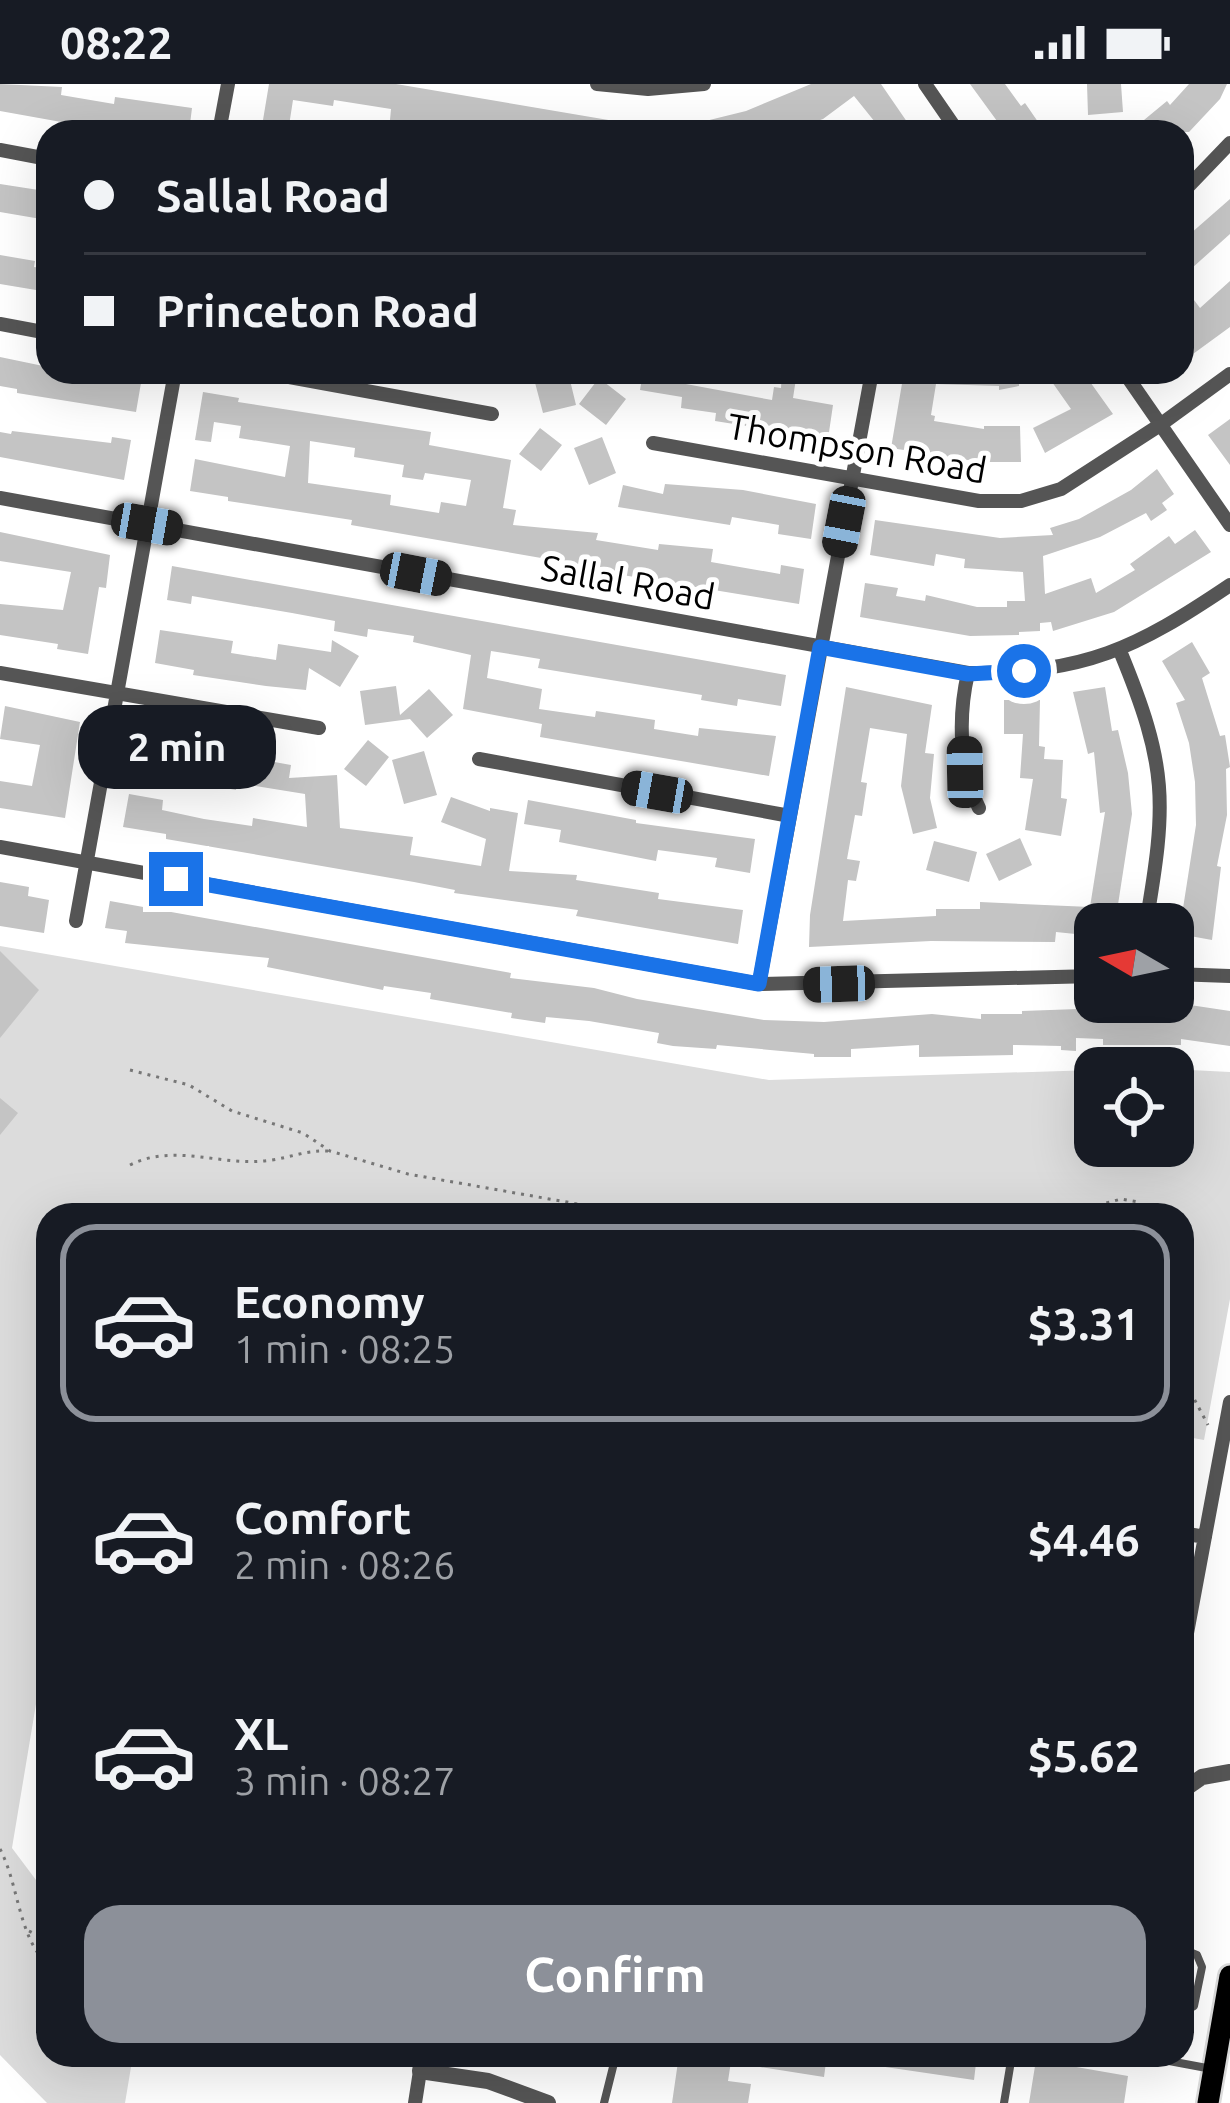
<!DOCTYPE html>
<meta charset="utf-8">
<style>
body{margin:0;font-family:Ubuntu,sans-serif;background:#20242c;color:#f1f3f6;height:100vh;display:flex;flex-direction:column;font-size:45px;white-space:nowrap}
*{box-sizing:border-box;margin:0}
p{font-size:39px;color:#9ea1a6}
.icon{flex:none;width:66px;height:66px;fill:none;stroke:currentColor;stroke-width:2;stroke-linecap:round;stroke-linejoin:round}
.map{position:relative;flex:1;overflow:hidden}
.side{position:absolute;left:36px;top:1119px;width:1158px;height:864px;display:flex;flex-direction:column;background:#171b24;border-radius:36px;box-shadow:0 12px 48px #0002}
.side>*{flex:none}
.banner{position:absolute;left:36px;top:36px;width:1158px;height:264px;border-radius:36px;box-shadow:0 12px 48px #0002;display:grid;align-content:center;height:264px;padding:0 48px;background:#171b24}
.needle{width:78px;rotate:279deg}
.tools{position:absolute;left:1074px;top:819px;display:grid;gap:24px}
.tools a{display:grid;place-items:center;width:120px;height:120px;border-radius:24px;background:#171b24;box-shadow:0 12px 48px #0002;font-size:60px}
.end{position:absolute;width:54px;height:54px;margin:-27px;border:15px solid #1a73e8;background:#fff;box-shadow:0 0 0 6px #fff}
.from{border-radius:50%}
.bubble{position:absolute;height:84px;border-radius:36px;background:#171b24;box-shadow:0 12px 48px #0002;font-size:39px;font-weight:700;line-height:84px;text-align:center}
.car{position:absolute;width:36px;height:72px;margin:-36px -18px;border-radius:15px;box-shadow:0 0 9px 3px #0007;background:linear-gradient(#222 24%,#8ab4d8 0 40%,#222 0 76%,#8ab4d8 0 86%,#222 0)}
.banner b{display:flex;align-items:center;gap:42px;height:114px;font-size:45px}
.banner b+b{border-top:3px solid #363941}
.banner i{width:30px;height:30px;background:#f1f3f6}
ul{padding:21px 0 0;list-style:none}
li{display:flex;align-items:center;gap:36px;height:198px;margin:0 24px 18px;padding:0 24px;border:6px solid transparent;border-radius:36px}
li div{flex:1}
li b{display:block;font-size:45px}
li em{font-style:normal;font-weight:700}
li.selected{border-color:#8c9099}
li>.icon{width:108px;height:108px;stroke-width:1.5}
.cta{display:flex;gap:24px;margin-top:auto;padding:24px 48px}
.cta a{flex:1;height:138px;border-radius:36px;background:#8c9099;color:#fff;font-size:48px;font-weight:700;line-height:138px;text-align:center}
.status{display:flex;justify-content:space-between;align-items:center;height:84px;padding:0 60px;background:#171b24;direction:ltr}
.status svg{height:33px;fill:currentColor}
.map>svg:first-child{display:block}
</style>
<div class="status"><b>08:22</b><svg viewBox="0 0 49 12"><path d="M0 12V9h3v3zM5 12V6h3v6zM10 12V3h3v9zM15 12V0h3v12zM26 1h20v11H26zM47 4h2v5h-2z"/></svg></div>
<div class="map">
<svg width="1230" height="2019" viewBox="0 0 1230 2019">
<rect width="100%" height="100%" fill="#fff"/>
<path fill="#dcdcdc" d="M0,862L769,996L1095,986V1062H1173V984H1150L1230,988V1215L1204,1356L1182,1352V1131H48V1548L12,1764L48,1812V1971H133L125,2019H47L0,1971Z"/>
<path fill="#c4c4c4" fill-rule="evenodd" d="M0,0L62,3L61,11L114,20L115,13L192,24L189,48H117L0,27Z
M269,0H396L632,40V48H505L449,39L448,46L390,36L391,25L334,16L333,22L293,16L288,48H261Z
M811,0H881L914,48H883L854,12L823,35L787,48H677V44L746,27Z
M970,0H1005L1021,22L1025,19L1045,48H1005Z
M1087,0H1121L1123,28L1088,31Z
M1189,0H1227L1220,15L1189,48H1153L1144,36L1167,17L1170,21Z
M0,100L45,107L41,135L0,128Z
M1230,115V150L1182,193V157Z
M0,171L35,177L34,183L48,185V208L0,200Z
M1230,197V243L1182,278V200L1200,224Z
M0,273L48,283V288H73L141,299L136,328L17,309V305L0,302Z
M546,288H568L576,321L543,329L533,291Z
M643,288H677L675,298L772,316L774,303L781,304L782,288H797L793,314L833,321L828,355L715,337L716,329L681,324L682,313L640,306Z
M904,288H1019V302L999,306V302L936,300L931,331L935,332L934,337L984,345V342H1020L1021,378H980L891,364Z
M1045,288H1083L1113,330L1045,369L1033,344L1071,325Z
M599,294L626,315L606,341L579,320Z
M203,308L239,314L238,318L431,348L429,361L511,376L503,424L516,426L513,441L598,449L596,456L658,466L659,460L713,465L711,478L780,490L781,481L804,485L799,520L598,487L599,484L351,441L352,436L228,417V413L190,407L195,375L285,393L290,362L239,354L241,342L214,338L211,358L195,356ZM310,357L355,364L354,373L404,381L402,393L423,396L425,389L471,396L466,422L441,418L439,429L390,421L391,411L308,399Z
M1230,335V381L1208,351Z
M540,344L562,361L541,387L519,370Z
M12,347L111,359L112,353L131,356L124,396L0,373V348L11,350Z
M602,353L616,389L589,401L574,364Z
M1157,385L1174,410L1162,419L1167,426L1151,437L1146,429L1100,453L1043,472L1045,510L1091,494L1096,509L1135,486L1130,480L1169,452L1175,460L1195,446L1211,468L1114,528L1053,547L1051,538L1040,539V547L1019,548V551L970,552L860,533L865,499L898,504L896,512L925,517L926,511L977,523H1007V517H1025L1023,488L964,484L965,475L936,470L934,482L870,471L875,436L1000,454L1053,451L1050,444L1079,435L1131,406Z
M665,400L743,406L816,420L811,455L778,450L779,441L732,433L730,441L618,423L623,401L663,410Z
M0,448L110,471L106,504L99,503L88,570L57,565L58,560L0,551V520L63,526L71,488L0,477Z
M172,482L786,591L781,622L738,615L737,622L701,616L702,611L538,584L540,575L491,567L487,594L542,605L539,625L595,633L596,627L655,636L654,645L698,652L699,644L776,652L769,692L540,653L542,640L463,625L471,571L413,558L414,552L368,545L367,553L334,547L335,537L292,529L192,512L191,520L167,516Z
M160,546L233,557L231,569L276,576L278,560L331,568L332,556L359,572L340,603L309,584L306,606L266,602L193,591L194,586L155,579Z
M1192,558L1210,589L1202,594L1220,652L1225,651L1230,683L1226,685L1227,731L1217,782L1221,783L1212,856L1179,850L1196,741L1195,698L1189,659L1176,619L1185,616L1162,577Z
M396,602L400,631L429,605L453,631L427,654L410,635L365,641L360,607Z
M846,603L932,621L925,669L934,670L930,714L937,744L913,750L901,702L907,650L870,644L861,698L867,699L862,732L855,731L847,775L860,777L856,797L848,796L843,837L936,832V825H980V818L1090,823L1105,728L1100,729L1094,668L1088,670L1073,608L1105,603L1112,647L1118,646L1128,689L1132,730L1115,840H1095V852L1056,848L1055,858L931,857L809,863L810,831Z
M1004,616H1040L1039,662L1045,663L1044,675L1063,676L1061,714L1067,715L1061,752L1025,746L1033,695L1020,694L1023,650H1004Z
M5,622L80,638L65,734L0,724V697L32,702L40,661L0,655Z
M141,645L176,650L175,655L253,667L252,674L291,681L289,694L337,691L340,744L413,753L410,771L481,782L486,755L441,738L451,713L490,727V724L518,729L509,787L577,791L576,796L659,809L658,815L743,826L738,860L576,832L578,826L454,809L455,806L414,798L166,755V750L123,743L129,710L163,716L162,726L204,735L252,742L253,734L307,743L305,710L237,699L236,706L214,702L215,697L188,693L189,688L178,686L179,679L136,672Z
M368,656L389,673L366,702L344,685Z
M424,667L437,711L404,720L392,676Z
M528,716L636,736V739L755,755L750,789L715,783L717,774L658,766L656,777L559,758L561,746L524,740Z
M1020,754L1032,781L999,797L986,770Z
M934,757L977,768L969,798L926,786Z
M0,798L29,803L28,812L49,816L44,849L0,842Z
M110,817L511,889L510,894L594,904L637,915L764,936L824,938L932,930L981,935V930H1022V927L1190,921L1230,927V962L1181,955V961H1103V955L1076,954V967L1061,966V962L1013,961V971L919,973V961L851,965V973H814V970L717,961L716,965L673,962L657,959L659,949L589,937L546,933L545,939L511,934L512,929L430,915L431,909L384,902L383,906L267,883L269,874L125,859L127,847L105,844Z
M0,867L39,906L0,954Z
M0,1014L18,1029L0,1051Z
M679,1971H732L728,1997L751,2000L748,2019H672Z
M762,1971H827L824,1993L760,1983Z
M858,1971H977L974,1996L858,1979Z
M1036,1976L1128,1992L1124,2019H1029Z"/>
<g fill="none" stroke-linecap="round" stroke-linejoin="round">
<defs>
<path id="primary" d="M1208,2019L1230,1892"/>
</defs>
<use href="#primary" stroke="#dbdbdb" stroke-width="26"/>
<path stroke="#777" stroke-width="3" stroke-dasharray="3 6" stroke-linecap="butt" d="M130,986L189,1001L232,1027L303,1049L330,1067L408,1090L640,1131
M130,1081C176,1058 223,1084 272,1076C292,1073 307,1066 328,1067
M1063,1131L1121,1115L1138,1118L1142,1131
M1182,1292L1208,1341
M0,1765C19,1801 18,1853 48,1881
M29,1847L48,1857"/>
<path stroke="#555" stroke-width="8" d="M1182,1865L1197,1871L1202,1883L1194,1922L1182,1929
M1137,1971L1212,1985
M604,2019L616,1971
M1004,2019L1012,1971"/>
<path stroke="#555" stroke-width="14" d="M597,0L648,5L704,0
M925,0L958,48
M219,48L228,0
M0,66L48,75
M1182,109L1230,59
M0,240L48,249
M262,288L492,330
M1124,288L1230,441
M653,359L979,417H1021L1061,405L1160,341L1230,290
M0,414L968,589C1086,589 1135,565 1230,501
M1120,567C1168,683 1167,718 1146,840
M0,589L319,644
M968,589C958,632 959,685 979,724
M479,675L790,732
M0,763L759,900L1095,892
M76,837L175,288
M1173,890L1230,892
M759,900L872,288
M1182,1449L1205,1453
M1182,1576L1230,1318
M415,2019L420,1987"/>
<path stroke="#555" stroke-width="16" d="M1182,1707L1202,1693L1230,1688
M423,1971L420,1987L488,1997L548,2019"/>
<use href="#primary" stroke="#000" stroke-width="21"/>
</g>
<g fill="none" stroke-linecap="round" stroke-linejoin="round">
<path stroke="#1a73e8" stroke-width="15" d="M176,795L759,900L820,563L968,590L1024,587"/>
</g>
<g text-anchor="middle" stroke-width="10" stroke-linejoin="round" paint-order="stroke">
<g font-size="36" fill="#000" stroke="#fff">
<text transform="translate(857 364) rotate(10)" y="13">Thompson Road</text>
<text transform="translate(628 498) rotate(10)" y="13">Sallal Road</text>
</g>
</g>
</svg>
<div class="tools">
<a><svg class="needle" viewBox="-14 -14 28 28"><path d="M0-13l5 13h-10z" fill="#e53935"/><path d="M0 13l5-13h-10z" fill="#9ea1a6"/></svg></a>
<a><svg class="icon" aria-label="locate" viewBox="0 0 24 24"><circle cx="12" cy="12" r="6"/><path d="M12 2v4M12 18v4M2 12h4M18 12h4"/></svg></a>
</div>
<i class="end from" style="left:1024px;top:587px"></i>
<i class="end" style="left:176px;top:795px"></i>
<div class="bubble" style="left:78px;top:621px;width:198px">2 min</div>
<i class="car" style="left:844px;top:438px;rotate:191deg"></i>
<i class="car" style="left:147px;top:440px;rotate:100deg"></i>
<i class="car" style="left:416px;top:490px;rotate:101deg"></i>
<i class="car" style="left:965px;top:688px;rotate:359deg"></i>
<i class="car" style="left:657px;top:708px;rotate:280deg"></i>
<i class="car" style="left:839px;top:900px;rotate:268deg"></i>
<div class="banner">
<b><i class="from"></i>Sallal Road</b>
<b><i></i>Princeton Road</b>
</div>
<section class="side">
<ul>
<li class="selected"><svg class="icon" aria-label="car" viewBox="0 0 24 24"><path d="M5 17H2v-5l4-1 3-4h7l3 4 3 1v5h-3M9 17h6M6 11h13"/><circle cx="7" cy="17" r="2"/><circle cx="17" cy="17" r="2"/></svg><div><b>Economy</b><p>1 min · 08:25</p></div><em>$3.31</em></li>
<li><svg class="icon" aria-label="car" viewBox="0 0 24 24"><path d="M5 17H2v-5l4-1 3-4h7l3 4 3 1v5h-3M9 17h6M6 11h13"/><circle cx="7" cy="17" r="2"/><circle cx="17" cy="17" r="2"/></svg><div><b>Comfort</b><p>2 min · 08:26</p></div><em>$4.46</em></li>
<li><svg class="icon" aria-label="car" viewBox="0 0 24 24"><path d="M5 17H2v-5l4-1 3-4h7l3 4 3 1v5h-3M9 17h6M6 11h13"/><circle cx="7" cy="17" r="2"/><circle cx="17" cy="17" r="2"/></svg><div><b>XL</b><p>3 min · 08:27</p></div><em>$5.62</em></li>
</ul>
<div class="cta"><a>Confirm</a></div>
</section>
</div>
